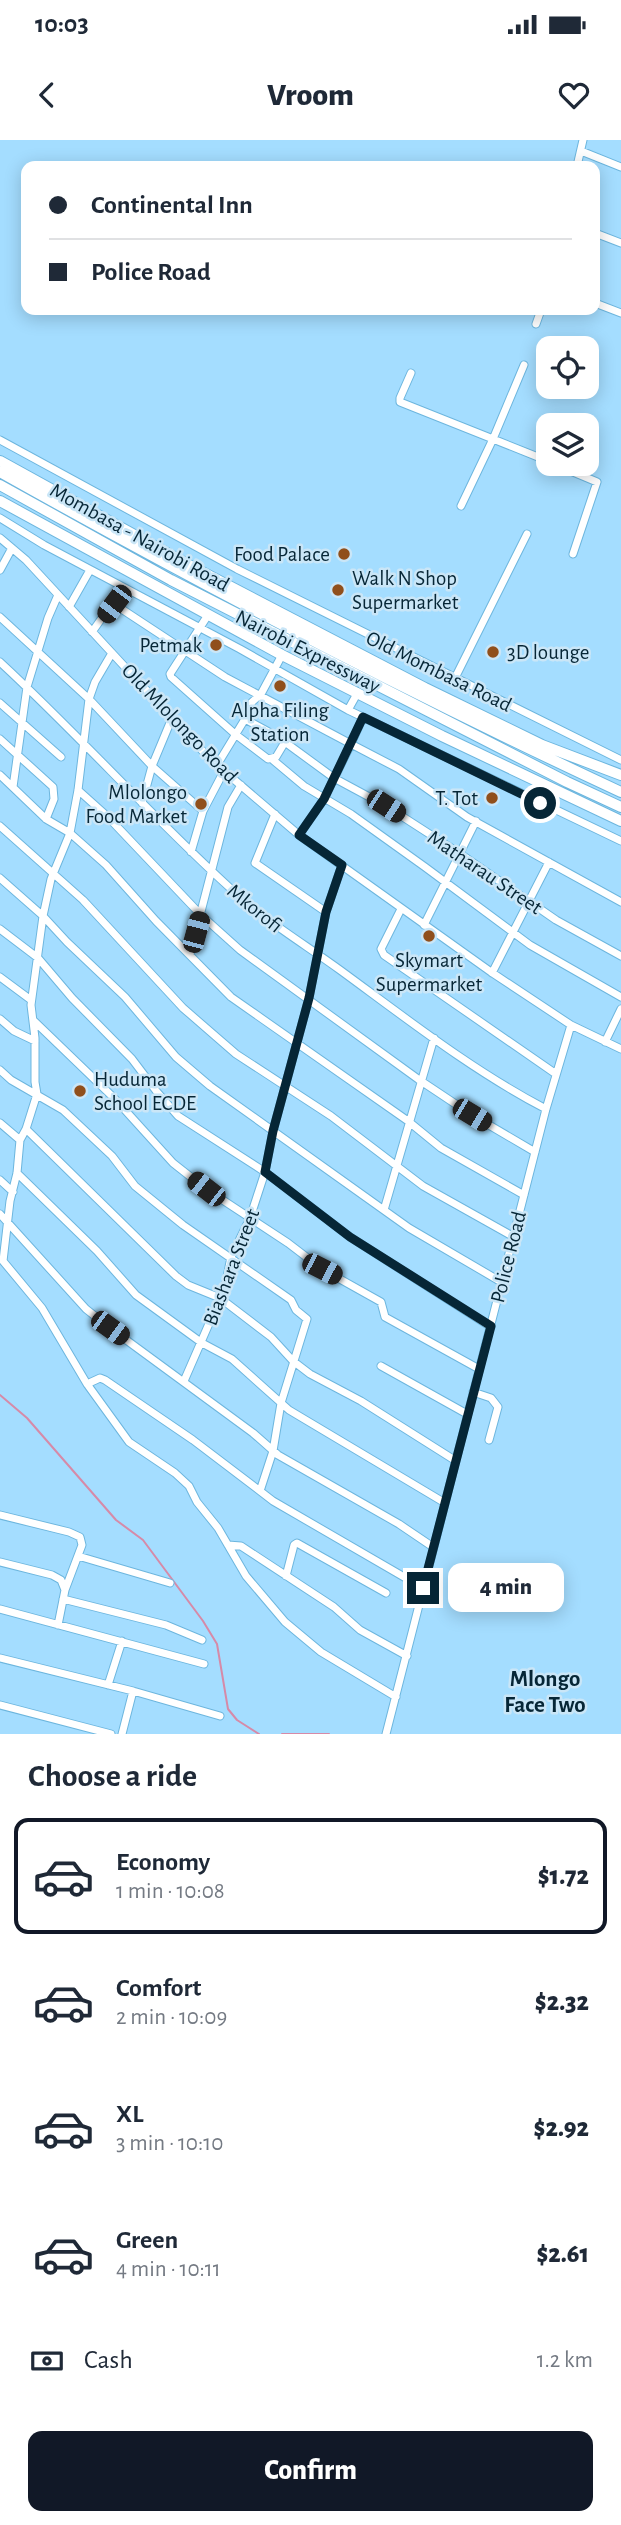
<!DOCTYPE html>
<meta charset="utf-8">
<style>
body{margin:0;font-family:"Alegreya Sans",sans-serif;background:#f2f2f3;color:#1f2937;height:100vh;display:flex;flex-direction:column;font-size:26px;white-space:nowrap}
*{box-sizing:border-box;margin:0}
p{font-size:23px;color:#747a83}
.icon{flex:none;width:38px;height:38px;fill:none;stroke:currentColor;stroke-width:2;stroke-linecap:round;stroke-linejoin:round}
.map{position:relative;height:1594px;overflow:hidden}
.details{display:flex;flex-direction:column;background:#fff;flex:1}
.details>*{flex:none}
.banner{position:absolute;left:21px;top:21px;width:579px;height:154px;border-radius:14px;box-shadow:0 4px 18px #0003;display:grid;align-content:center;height:154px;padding:0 28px;background:#fff}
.tools{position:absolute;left:536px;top:196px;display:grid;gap:14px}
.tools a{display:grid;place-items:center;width:63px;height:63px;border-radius:14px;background:#fff;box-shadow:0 4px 18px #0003;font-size:35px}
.end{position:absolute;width:32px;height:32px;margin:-16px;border:9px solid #062636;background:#fff;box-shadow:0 0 0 4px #fff}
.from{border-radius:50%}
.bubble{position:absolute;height:49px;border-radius:14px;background:#fff;box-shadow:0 4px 18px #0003;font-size:23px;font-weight:800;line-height:49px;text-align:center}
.car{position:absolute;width:21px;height:42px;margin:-21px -10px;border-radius:9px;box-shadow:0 0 5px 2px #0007;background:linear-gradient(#222 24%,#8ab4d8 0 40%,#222 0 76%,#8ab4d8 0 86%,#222 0)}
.banner b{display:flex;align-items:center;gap:24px;height:66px;font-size:26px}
.banner b+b{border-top:2px solid #e0e1e3}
.banner i{width:18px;height:18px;background:#1f2937}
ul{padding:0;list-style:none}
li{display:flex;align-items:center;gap:21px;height:116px;margin:0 14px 10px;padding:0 14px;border:4px solid transparent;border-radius:14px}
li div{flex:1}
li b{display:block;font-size:26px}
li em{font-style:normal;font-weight:800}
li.selected{border-color:#111827}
li>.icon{width:63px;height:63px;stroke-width:1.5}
h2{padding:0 28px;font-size:32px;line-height:84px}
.pay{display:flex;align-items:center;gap:18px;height:77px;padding:0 28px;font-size:26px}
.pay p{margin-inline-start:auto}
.cta{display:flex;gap:14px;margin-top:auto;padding:14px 28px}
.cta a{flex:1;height:80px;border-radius:14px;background:#111827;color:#fff;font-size:28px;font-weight:800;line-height:80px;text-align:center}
.status{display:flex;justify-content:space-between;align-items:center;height:49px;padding:0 35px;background:#fff;direction:ltr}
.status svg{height:19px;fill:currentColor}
header{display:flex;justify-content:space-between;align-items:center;height:91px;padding:0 28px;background:#fff;font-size:32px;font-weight:800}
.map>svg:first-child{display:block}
</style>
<div class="status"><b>10:03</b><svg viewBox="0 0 49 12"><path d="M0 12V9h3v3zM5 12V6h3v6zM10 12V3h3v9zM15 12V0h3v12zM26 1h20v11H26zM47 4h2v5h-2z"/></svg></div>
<header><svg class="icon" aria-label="back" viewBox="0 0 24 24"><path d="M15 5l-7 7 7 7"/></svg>Vroom<svg class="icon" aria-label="heart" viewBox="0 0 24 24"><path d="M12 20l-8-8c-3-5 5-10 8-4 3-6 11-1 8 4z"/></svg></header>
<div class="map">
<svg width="621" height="1594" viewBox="0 0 621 1594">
<rect width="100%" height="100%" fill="#a4ddff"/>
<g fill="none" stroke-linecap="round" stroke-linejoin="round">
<path stroke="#d68aa8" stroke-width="2" d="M0,1255L27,1278L116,1380L143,1400L203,1481L217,1504L228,1569L237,1580L259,1594
M282,1594H329"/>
<defs>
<path id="minor" d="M581,11L621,27
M577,26L583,0
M595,93L621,103
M595,163L621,173
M536,184L541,170
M524,225L493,299L548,321
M411,233L400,258V262L493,299L461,366
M0,300L237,429L621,620
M554,324L597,342L573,414
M0,378L44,405L240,509L348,570L621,701
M0,398L26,420L210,619L299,695L491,832L571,885L621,909
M0,430L12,408
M114,464L225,537L351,604L363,577
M69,467L90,430
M208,475L170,534L171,537L235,594L268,619L276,617L285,602
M0,477L89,559L152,626L203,671
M92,492L123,448
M112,513L95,542L89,559L78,650L70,693L51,739L43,776L31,865L35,898V942L37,954L26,989L176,1136L188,1145L220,1158L271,1197L293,1221L310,1234L361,1261L456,1321
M0,522C79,595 151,676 230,748C264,780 303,803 340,830C407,879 473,931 546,969
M455,538L527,394
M0,563L61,617
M348,570L358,552
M245,579L278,597L334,638L386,666L459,713L556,780L621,816
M0,599L53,647L54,659L46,679
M273,620L304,646L351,674L425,727L530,805L621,857
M217,625L245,579L252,562L261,554L282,515
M0,635L46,679L70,693L106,725L156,781L231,857L408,981L441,1008L524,1055
M13,647L27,547L48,478L58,455
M78,650L107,676L201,775L240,810L418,939L472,975L535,1012
M142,663L152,626L172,578
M275,674L255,723L326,772
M0,686L83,760L183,868L236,914L331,976L423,1046L514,1097
M299,695L324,659L351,604L399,629L467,677L621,762
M191,712L203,671L224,631
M0,738L43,776L67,802L125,857L176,917L210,946L409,1088L503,1143
M401,769L381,809L384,815L556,934
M424,785L476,681
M0,789L38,818L72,858L132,919L157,952L178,976L265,1032L350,1097L491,1187
M190,814L228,667L241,645
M492,833L549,722
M0,837L31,860
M0,879L14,891L35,901
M33,880L115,959L173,1023L206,1049L288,1103L322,1129L381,1162L385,1177L479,1229
M605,902L621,869
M0,930L11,940L63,970L112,1016L135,1046L183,1085L291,1160L296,1170L307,1179L281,1263L273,1311L260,1351L273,1361L423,1448
M0,983L20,1000
M26,989L20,1000L17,1033L10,1061L3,1121L42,1168L87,1244L129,1302L175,1333L189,1346L197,1362L218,1388L246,1436L285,1482L321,1512L396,1557
M17,1033L97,1111L136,1155L202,1203L232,1219L289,1270L445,1363
M0,1040L13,1052
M384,1070L434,898
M0,1074L86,1169L110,1188L253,1293L278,1315L399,1384L433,1407
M381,1226L467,1274
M184,1241L225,1147L231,1117L250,1078L265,1032L273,991L309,858L326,772L342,725
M87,1244L100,1238L105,1240L193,1300L260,1351
M473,1252L491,1258L498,1267L489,1300
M0,1375L69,1392L80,1397L82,1405L65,1450
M228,1405L241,1406L334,1467L360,1490L407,1516
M78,1416L170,1443
M0,1422L52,1435L61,1440L65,1450L58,1485
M286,1436L294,1405L297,1403L386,1453
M63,1459L166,1485L202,1500
M0,1469L204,1524
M0,1518L133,1551L220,1576
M108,1545L122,1501
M0,1565L111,1594
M122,1594L133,1551
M386,1594L546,969L571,885"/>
<path id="highway" d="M0,321L187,424L425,548L542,605L621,635
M0,332C203,446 410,554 621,652
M0,345L171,440L567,642L621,667
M0,361L282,515L442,596L621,681"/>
</defs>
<use href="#minor" stroke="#6db6de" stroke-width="9"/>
<use href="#highway" stroke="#6db6de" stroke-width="12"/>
<use href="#minor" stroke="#fff" stroke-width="7"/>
<use href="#highway" stroke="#fff" stroke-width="10"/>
</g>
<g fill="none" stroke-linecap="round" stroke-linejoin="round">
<path stroke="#062636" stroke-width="9" d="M423,1448L491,1186L350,1097L265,1032L273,991L309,858L326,772L342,725L299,695L324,659L363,577L540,663"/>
</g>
<g fill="#904f1b" stroke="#cae6f7" stroke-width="2.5">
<circle cx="344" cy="414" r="7"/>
<circle cx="338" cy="450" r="7"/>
<circle cx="216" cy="505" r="7"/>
<circle cx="493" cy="512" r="7"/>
<circle cx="280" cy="546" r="7"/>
<circle cx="492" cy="658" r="7"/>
<circle cx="201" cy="664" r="7"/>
<circle cx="429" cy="796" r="7"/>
<circle cx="80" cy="951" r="7"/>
</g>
<g text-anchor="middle" stroke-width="5" stroke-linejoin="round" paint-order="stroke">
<g font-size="21" fill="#062636" stroke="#cae6f7">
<text transform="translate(140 397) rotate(29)" y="7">Mombasa - Nairobi Road</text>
<text transform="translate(308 511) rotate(27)" y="7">Nairobi Expressway</text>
<text transform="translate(439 531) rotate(26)" y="7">Old Mombasa Road</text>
<text transform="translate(180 583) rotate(46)" y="7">Old Mlolongo Road</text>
<text transform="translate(485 732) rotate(34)" y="7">Matharau Street</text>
<text transform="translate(255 768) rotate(39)" y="7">Mkorofi</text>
<text transform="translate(508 1117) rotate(-76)" y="7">Police Road</text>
<text transform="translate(231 1127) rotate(-69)" y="7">Biashara Street</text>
</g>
<g font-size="21" fill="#062636" stroke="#cae6f7" text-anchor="end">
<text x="330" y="421">Food Palace</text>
<text x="352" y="445" text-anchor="start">Walk N Shop<tspan x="352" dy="24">Supermarket</tspan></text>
<text x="202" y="512">Petmak</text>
<text x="507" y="519" text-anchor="start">3D lounge</text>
<text x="280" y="577" text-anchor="middle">Alpha Filing<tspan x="280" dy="24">Station</tspan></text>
<text x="187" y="659">Mlolongo<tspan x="187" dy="24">Food Market</tspan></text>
<text x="478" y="665">T. Tot</text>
<text x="429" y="827" text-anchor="middle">Skymart<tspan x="429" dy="24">Supermarket</tspan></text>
<text x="94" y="946" text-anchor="start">Huduma<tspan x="94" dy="24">School ECDE</tspan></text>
</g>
<g font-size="23" font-weight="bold" fill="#062636" stroke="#cae6f7">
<text x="545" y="1546">Mlongo<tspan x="545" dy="26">Face Two</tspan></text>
</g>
</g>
</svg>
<div class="tools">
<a><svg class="icon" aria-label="locate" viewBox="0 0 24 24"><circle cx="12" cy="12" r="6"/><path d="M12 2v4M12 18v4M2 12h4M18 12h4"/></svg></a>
<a><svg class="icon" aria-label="layers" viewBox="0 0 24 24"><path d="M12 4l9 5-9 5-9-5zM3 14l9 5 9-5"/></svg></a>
</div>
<i class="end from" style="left:540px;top:663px"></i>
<i class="end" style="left:423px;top:1448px"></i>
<div class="bubble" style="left:448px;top:1423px;width:116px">4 min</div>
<i class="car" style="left:114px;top:464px;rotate:217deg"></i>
<i class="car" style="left:386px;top:666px;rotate:123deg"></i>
<i class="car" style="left:196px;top:792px;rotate:15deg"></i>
<i class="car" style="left:472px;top:975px;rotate:121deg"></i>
<i class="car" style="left:206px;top:1049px;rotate:308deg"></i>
<i class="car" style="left:322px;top:1129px;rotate:117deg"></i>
<i class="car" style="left:110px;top:1188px;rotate:126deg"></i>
<div class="banner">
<b><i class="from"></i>Continental Inn</b>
<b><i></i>Police Road</b>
</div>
</div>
<section class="details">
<h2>Choose a ride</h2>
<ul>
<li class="selected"><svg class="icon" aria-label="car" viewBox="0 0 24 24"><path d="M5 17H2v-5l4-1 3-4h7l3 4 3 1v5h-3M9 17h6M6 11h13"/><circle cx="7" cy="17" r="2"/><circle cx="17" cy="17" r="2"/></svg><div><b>Economy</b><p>1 min · 10:08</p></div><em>$1.72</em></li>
<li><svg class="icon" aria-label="car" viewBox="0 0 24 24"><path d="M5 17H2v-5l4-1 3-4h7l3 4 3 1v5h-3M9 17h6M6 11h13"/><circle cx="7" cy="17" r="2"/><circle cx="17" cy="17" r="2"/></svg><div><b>Comfort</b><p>2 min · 10:09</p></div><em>$2.32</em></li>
<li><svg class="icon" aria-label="car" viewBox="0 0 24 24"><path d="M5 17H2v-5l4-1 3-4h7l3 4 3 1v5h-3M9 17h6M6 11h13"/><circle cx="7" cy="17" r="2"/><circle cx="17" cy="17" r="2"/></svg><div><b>XL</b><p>3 min · 10:10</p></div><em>$2.92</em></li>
<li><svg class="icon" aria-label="car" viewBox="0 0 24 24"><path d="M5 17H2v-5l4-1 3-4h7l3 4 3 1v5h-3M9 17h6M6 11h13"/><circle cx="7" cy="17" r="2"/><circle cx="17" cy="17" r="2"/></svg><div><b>Green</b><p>4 min · 10:11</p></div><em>$2.61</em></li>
</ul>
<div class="pay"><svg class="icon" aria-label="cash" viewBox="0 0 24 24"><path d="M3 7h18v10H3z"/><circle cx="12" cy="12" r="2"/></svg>Cash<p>1.2 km</p></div>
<div class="cta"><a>Confirm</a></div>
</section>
